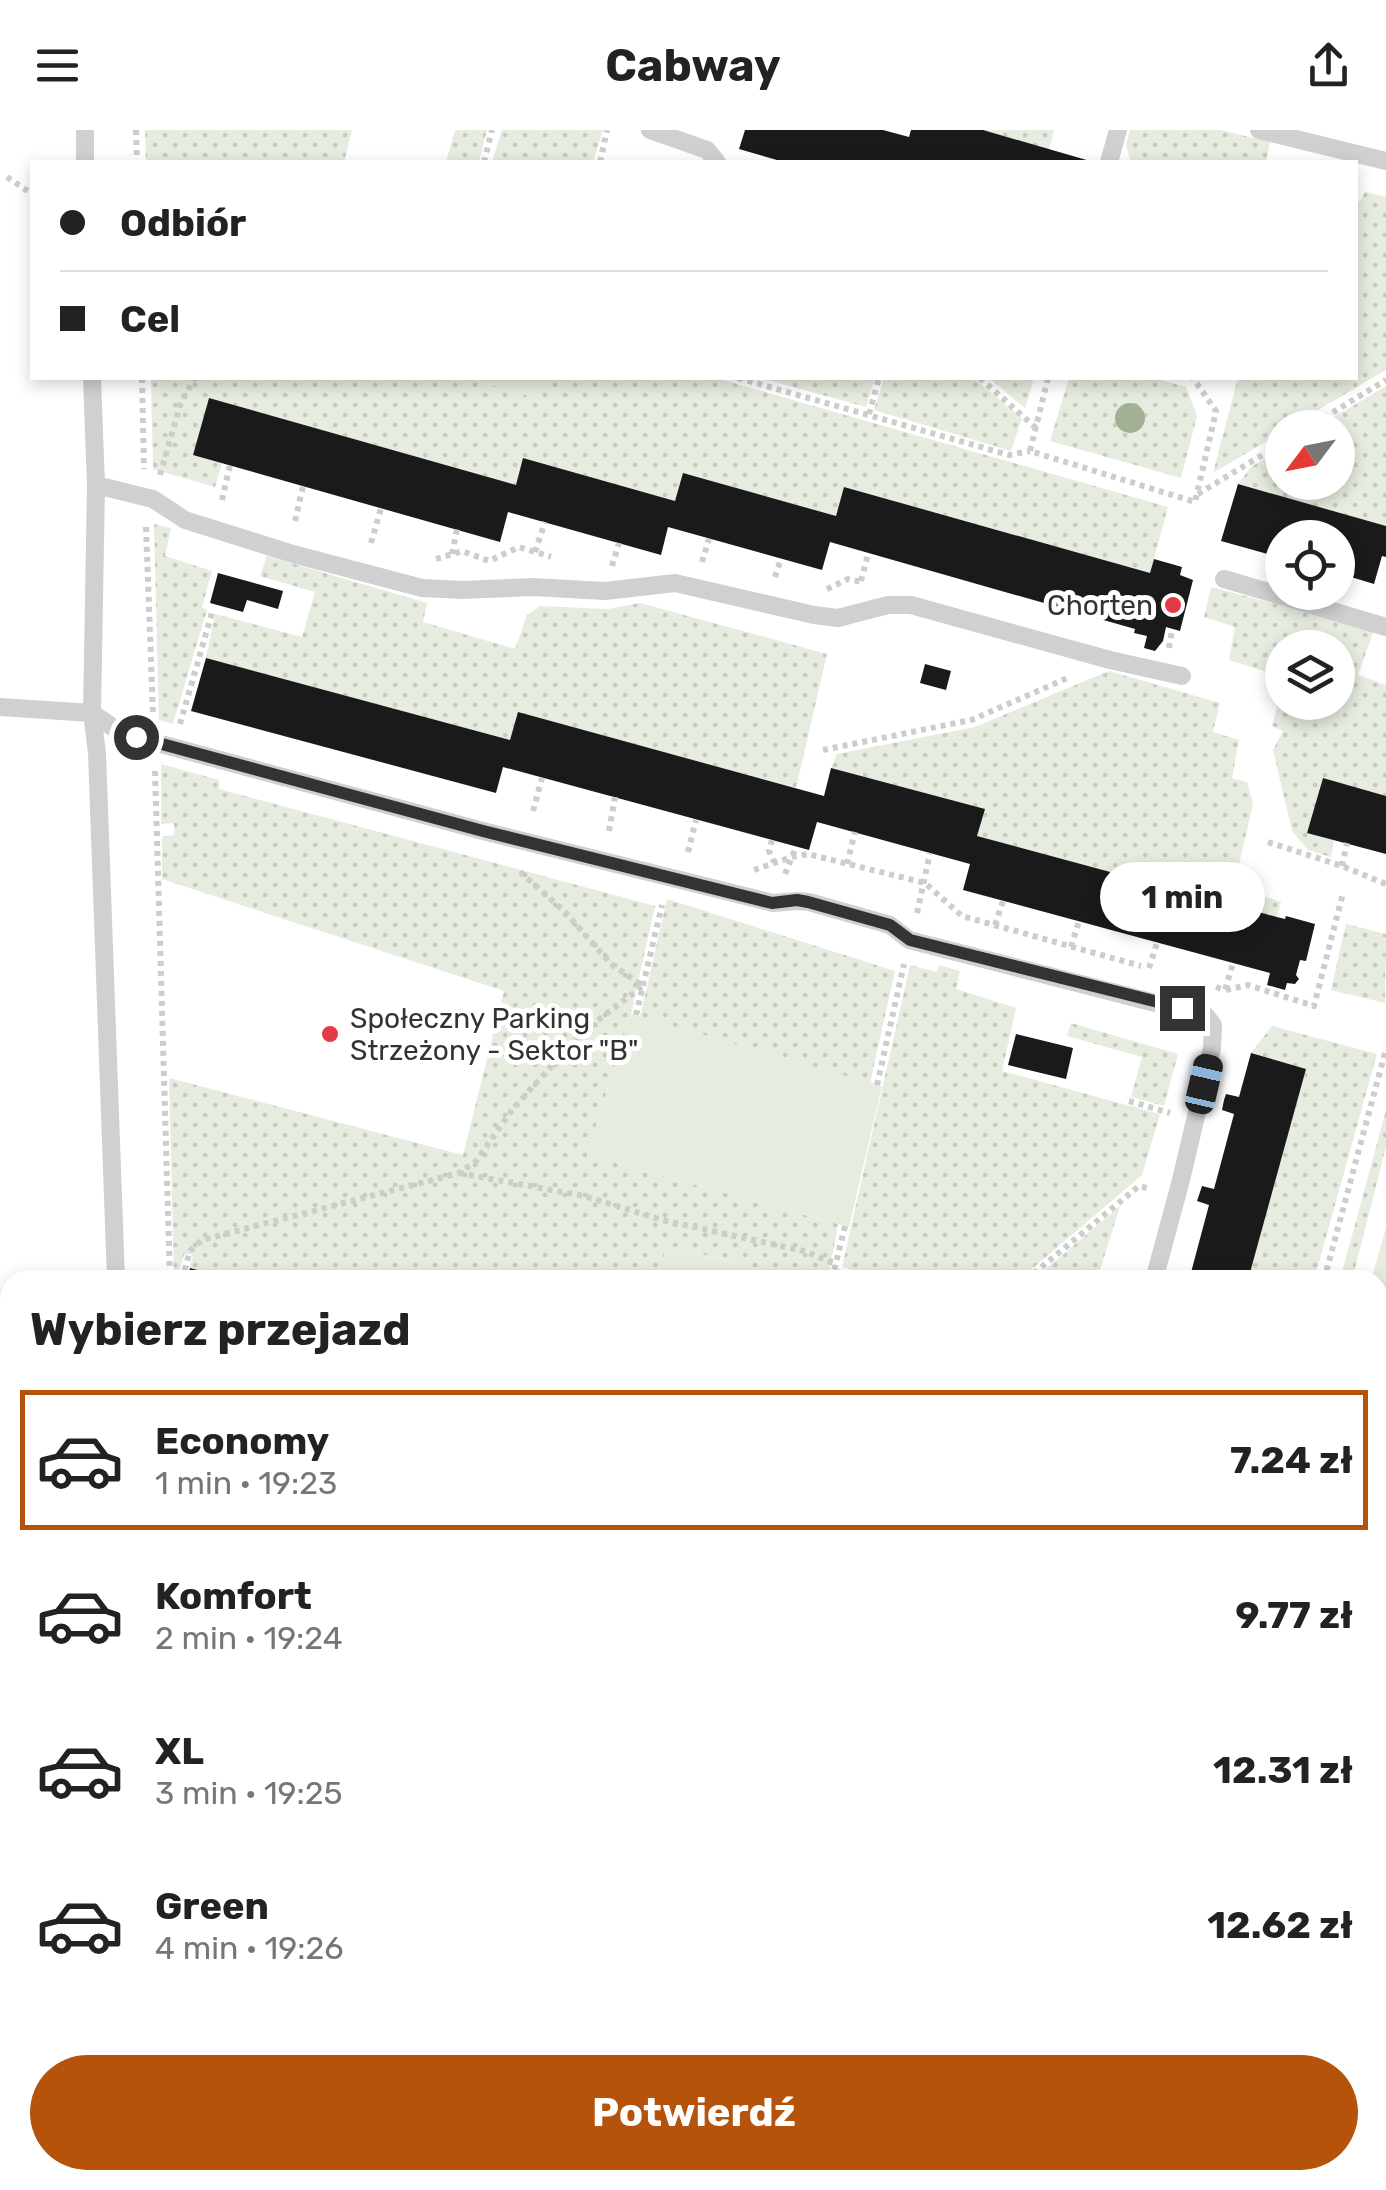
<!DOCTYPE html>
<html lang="pl">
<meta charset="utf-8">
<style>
body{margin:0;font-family:Rubik,sans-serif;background:#f2f2f2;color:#222;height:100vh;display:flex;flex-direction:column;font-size:38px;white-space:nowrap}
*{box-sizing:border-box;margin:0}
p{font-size:32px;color:#767676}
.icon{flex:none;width:55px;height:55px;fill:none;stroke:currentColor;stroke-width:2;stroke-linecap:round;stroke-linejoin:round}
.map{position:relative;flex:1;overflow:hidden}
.side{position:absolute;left:0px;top:1140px;width:1388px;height:920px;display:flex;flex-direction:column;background:#fff;border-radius:30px 30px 0 0;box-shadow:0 5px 15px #0003}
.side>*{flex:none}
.hud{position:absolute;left:30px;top:30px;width:1328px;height:220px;border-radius:0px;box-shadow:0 5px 15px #0003;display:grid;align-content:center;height:220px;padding:0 30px;background:#fff}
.needle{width:65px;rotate:238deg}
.fabs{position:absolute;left:1265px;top:280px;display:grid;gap:20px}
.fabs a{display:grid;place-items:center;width:90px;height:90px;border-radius:50%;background:#fff;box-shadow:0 5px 15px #0003;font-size:50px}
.end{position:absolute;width:45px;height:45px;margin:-22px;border:12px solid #333;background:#fff;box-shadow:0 0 0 5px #fff}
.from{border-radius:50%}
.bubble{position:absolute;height:70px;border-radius:35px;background:#fff;box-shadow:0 5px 15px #0003;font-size:32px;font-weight:700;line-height:70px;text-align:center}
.car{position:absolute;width:30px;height:60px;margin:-30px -15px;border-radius:12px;box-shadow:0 0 8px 2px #0007;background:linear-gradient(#222 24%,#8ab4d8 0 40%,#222 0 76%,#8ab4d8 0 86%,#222 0)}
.hud b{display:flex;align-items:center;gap:35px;height:95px;font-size:38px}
.hud b+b{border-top:2px solid #e0e0e0}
.hud i{width:25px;height:25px;background:#222}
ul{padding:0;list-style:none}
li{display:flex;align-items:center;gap:30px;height:140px;margin:0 20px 15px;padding:0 10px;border:5px solid transparent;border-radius:0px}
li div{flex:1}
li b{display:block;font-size:38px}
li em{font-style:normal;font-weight:700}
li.current{border-color:#b45309}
li>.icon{width:90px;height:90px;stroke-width:1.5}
h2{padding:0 30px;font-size:45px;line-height:120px}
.action{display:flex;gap:20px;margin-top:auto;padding:20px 30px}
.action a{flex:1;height:115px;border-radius:60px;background:#b45309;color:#fff;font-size:40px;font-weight:700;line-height:115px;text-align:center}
header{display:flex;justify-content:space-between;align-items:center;height:130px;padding:0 30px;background:#fff;font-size:45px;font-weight:700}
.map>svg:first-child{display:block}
</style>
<header><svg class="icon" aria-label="menu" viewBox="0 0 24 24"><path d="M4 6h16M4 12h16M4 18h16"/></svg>Cabway<svg class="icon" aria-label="share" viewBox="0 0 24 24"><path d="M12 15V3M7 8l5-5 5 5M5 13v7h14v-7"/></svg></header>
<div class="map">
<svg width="1386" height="2060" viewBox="0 0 1386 2060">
<defs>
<pattern id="green-dots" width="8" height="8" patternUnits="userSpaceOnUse" patternTransform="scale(2.5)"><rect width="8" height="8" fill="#e6ecdf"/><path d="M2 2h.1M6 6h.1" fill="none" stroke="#c6cbc0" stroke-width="1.8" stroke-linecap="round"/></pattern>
</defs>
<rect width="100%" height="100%" fill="#fff"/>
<path fill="url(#green-dots)" d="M145,0H352L344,32H146Z
M455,0H487L479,32H446Z
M502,0H603L593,32H492Z
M983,0H1054L1049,20Z
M1130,0H1221L1270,12L1266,32H1131L1126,15Z
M1365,62L1386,67V240L1289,297L1282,298V302L1213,343L1238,248H1355V72L1360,71Z
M151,248H468L535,267L541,248H716L1168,377L1150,443L845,357L836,386L684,343L675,371L524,328L516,355L209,268L193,324L222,333L215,357L153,339Z
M760,248H875L866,277Z
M884,248H973L1022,288L1011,321L874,280Z
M989,248H1034L1025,278Z
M1069,248H1153L1186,257L1197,286L1181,348L1050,311Z
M1386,256V396L1238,354L1251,337L1282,318V352H1338V298L1317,297Z
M154,394L171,398L165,426L212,441L202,477L207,480L173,594L159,590Z
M267,426L427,473L423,492L515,519L527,485L540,476L608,479L640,473L827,524L796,658L518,583L510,610L206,528L215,484L302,507L315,462L260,446Z
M1211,457L1374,500L1358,545L1386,555V666L1323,648L1307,702L1334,710L1331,727L1308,720L1292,701L1273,620L1283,601L1272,596L1282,559V572H1338V518H1282V547L1229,530L1235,497L1204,487Z
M1109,541L1220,573L1213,602L1239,610L1232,648L1247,652L1253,674L1234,756L1281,772L1277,787L977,706L984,679L831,638L837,624L975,597Z
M161,634L219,650V659L655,776L631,884L587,1025L838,1094L828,1150H799L667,1115L658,1150H236L190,1138L193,1126L185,1123L176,1150H174L169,948L463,1025L504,861L162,749V707L174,705V693L161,694Z
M667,769L895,841L870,953L640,887Z
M1346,794L1386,804L1385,873L1331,860Z
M910,835L937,842L939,835L960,841L956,859L1016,878L1002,941L1160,984L1142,1045L1019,1150H889L842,1137Z
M1071,893L1178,924L1164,976L1131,967L1142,927L1067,906Z
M1272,896L1377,924L1314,1150H1248L1306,939L1251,923Z
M1386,980V1017L1352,1150H1340Z
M1120,1076L1097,1150H1033Z"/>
<path fill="#e6ecdf" d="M468,248H541L535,268Z
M631,884L882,956L849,1097L587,1025Z
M1386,1098V1258L1378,1288V1150H1371Z
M667,1115L799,1150H658Z"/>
<path fill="#1a1a1a" d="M745,0H883L909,7L911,0H983L1090,31L784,32L739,19Z
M209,268L516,355L523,328L675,371L683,343L836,386L844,357L1150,443L1154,429L1182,437L1180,445L1193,450L1180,501L1166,497L1163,511L1155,521L1144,518L1147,506L1134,503L1135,499L830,412L822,440L668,397L661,425L508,382L500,412L193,325Z
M1238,354L1386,396V427L1382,426L1374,454L1338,443V408H1282V428L1221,411Z
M218,443L283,461L278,479L247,470L243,482L210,473Z
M206,528L510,610L518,582L824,666L831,638L985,679L977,706L1277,787L1285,789L1286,786L1315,794L1306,831L1300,830L1296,845L1299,849L1295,854L1287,853L1285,860L1267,855L1270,843L963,760L970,734L817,692L809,720L503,637L496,663L191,581Z
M925,534L951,541L946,560L920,553Z
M1323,648L1386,666V724L1307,703Z
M1016,904L1073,918L1066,949L1008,935Z
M1251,923L1306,939L1248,1150H1189L1209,1075L1197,1071L1202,1056L1214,1059L1234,984L1222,980L1224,970L1226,964L1239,967Z
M190,1138L231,1149V1150H187Z
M1386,1389V1488L1378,1492V1393Z
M1386,1628V1662L1378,1666V1632Z"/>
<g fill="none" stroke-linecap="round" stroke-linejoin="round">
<path stroke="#cdcdcd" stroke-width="6" stroke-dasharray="5 5" stroke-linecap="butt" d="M136,0L137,32
M484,32L492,0
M600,32L607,0
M778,32V31
M7,47L32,64
M142,248L144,339
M738,248L1009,325L1030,321
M980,248L1036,298
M1048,248L1030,321L1195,372L1216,281L1193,248
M869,284L879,248
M1307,298L1386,250
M160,345L181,272L195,248
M1198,364L1282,313
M222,370L230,335
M295,391L303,356
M146,397L153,584
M371,413L381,378
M535,422L545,392
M452,424L457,399
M436,429L462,421L489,431L519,417L551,427
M702,432L709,409
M612,436L619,413
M1338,445V443
M775,447L781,429
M861,451L868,424
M827,459L848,449L862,452
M1169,518L1172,500
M180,594L213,479
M823,620L971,590L1070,547
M155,641L170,1150
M533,681L542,648
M609,701L615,667
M772,710L769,721L774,732
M1268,712L1342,736L1386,754
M688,722L696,690
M847,734L855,702
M1342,736L1347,713
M754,740L792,727L808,724L925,753L962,786L1141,836
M785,744L796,717
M917,783L930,723
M995,795L1003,771
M1071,817L1079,791
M1149,838L1157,813
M1216,857L1225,860L1233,833
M1226,860L1248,855L1314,876L1343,763
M636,885L662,775
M877,955L904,834
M1129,971L1170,983
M459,1043L584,1066L662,1090L804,1121L836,1134
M845,1096L834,1141L864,1150
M182,1150L190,1121L202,1110L459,1043L476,1031L512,980L581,903L643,856L611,834L564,781L517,739
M1026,1150L1139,1056L1151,1059
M1324,1150L1386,919
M1183,2060L1188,2050"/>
<path stroke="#d0d0d0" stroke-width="18" d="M85,0V32
M650,0L707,20L717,32
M1259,0L1386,31
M1109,32L1118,0
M96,355L153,369L185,390L293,424L422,458L462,460L533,457L605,461L675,453L814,485L838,488L888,475H911L1110,530L1182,546
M1224,449L1386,497
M0,577L92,583L96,355L92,248
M92,583L114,598L135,607L483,701L773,773L797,771L809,772L890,795L909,810L1206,886L1213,895L1212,918L1181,1050L1154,1150
M92,583L97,623L116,1150
M0,1191L10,1193
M1378,1890L1386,1892
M1142,2060L1143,2050"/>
<path stroke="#d0d0d0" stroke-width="38" d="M1378,1524L1386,1520
M1378,1724L1386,1729
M1378,1965L1386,1964
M193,2060L194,2050
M385,2060L454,2050"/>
<path stroke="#bdbdbd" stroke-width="52" d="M0,1417L7,1659L10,1874
M14,2050V2060"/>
</g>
<circle fill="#a2b095" cx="1130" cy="288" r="15"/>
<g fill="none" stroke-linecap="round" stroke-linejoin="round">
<path stroke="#333" stroke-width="12" d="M136,607L483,701L772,773L797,770L808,772L890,795L910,810L1182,878"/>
</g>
<g fill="#e63946" stroke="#fff" stroke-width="4">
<circle cx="1173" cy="475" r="10"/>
<circle cx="330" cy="904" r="10"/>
</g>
<g text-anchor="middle" stroke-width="10" stroke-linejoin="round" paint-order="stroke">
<g font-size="28" fill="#333" stroke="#fff" text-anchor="end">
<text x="1153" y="485">Chorten</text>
<text x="350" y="898" text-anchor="start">Społeczny Parking<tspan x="350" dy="32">Strzeżony - Sektor "B"</tspan></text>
</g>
</g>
</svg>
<div class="fabs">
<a><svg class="needle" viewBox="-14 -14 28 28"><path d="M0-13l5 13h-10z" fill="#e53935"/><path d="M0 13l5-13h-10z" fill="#767676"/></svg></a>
<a><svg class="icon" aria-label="locate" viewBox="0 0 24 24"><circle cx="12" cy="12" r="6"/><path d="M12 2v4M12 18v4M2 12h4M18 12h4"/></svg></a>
<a><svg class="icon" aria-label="layers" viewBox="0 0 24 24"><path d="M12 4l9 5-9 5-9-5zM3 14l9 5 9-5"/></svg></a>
</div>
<i class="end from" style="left:136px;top:607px"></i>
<i class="end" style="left:1182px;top:878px"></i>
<div class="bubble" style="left:1100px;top:732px;width:165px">1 min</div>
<i class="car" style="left:1204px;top:954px;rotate:13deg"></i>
<div class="hud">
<b><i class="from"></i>Odbiór</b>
<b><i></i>Cel</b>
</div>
<section class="side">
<h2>Wybierz przejazd</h2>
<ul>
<li class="current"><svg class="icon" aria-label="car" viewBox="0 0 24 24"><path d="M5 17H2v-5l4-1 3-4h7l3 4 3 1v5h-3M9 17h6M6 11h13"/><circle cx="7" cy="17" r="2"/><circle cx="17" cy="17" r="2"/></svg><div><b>Economy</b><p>1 min · 19:23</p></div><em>7.24 zł</em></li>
<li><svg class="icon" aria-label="car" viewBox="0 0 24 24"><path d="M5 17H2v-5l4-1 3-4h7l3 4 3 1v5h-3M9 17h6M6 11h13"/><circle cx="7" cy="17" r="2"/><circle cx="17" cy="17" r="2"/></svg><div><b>Komfort</b><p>2 min · 19:24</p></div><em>9.77 zł</em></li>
<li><svg class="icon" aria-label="car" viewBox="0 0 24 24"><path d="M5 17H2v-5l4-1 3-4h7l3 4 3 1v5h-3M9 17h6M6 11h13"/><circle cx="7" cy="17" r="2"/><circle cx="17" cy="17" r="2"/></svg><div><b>XL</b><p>3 min · 19:25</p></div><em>12.31 zł</em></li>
<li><svg class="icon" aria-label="car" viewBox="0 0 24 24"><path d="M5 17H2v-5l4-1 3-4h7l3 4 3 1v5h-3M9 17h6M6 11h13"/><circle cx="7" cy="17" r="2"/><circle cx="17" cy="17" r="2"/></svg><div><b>Green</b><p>4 min · 19:26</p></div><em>12.62 zł</em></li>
</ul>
<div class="action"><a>Potwierdź</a></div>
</section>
</div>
